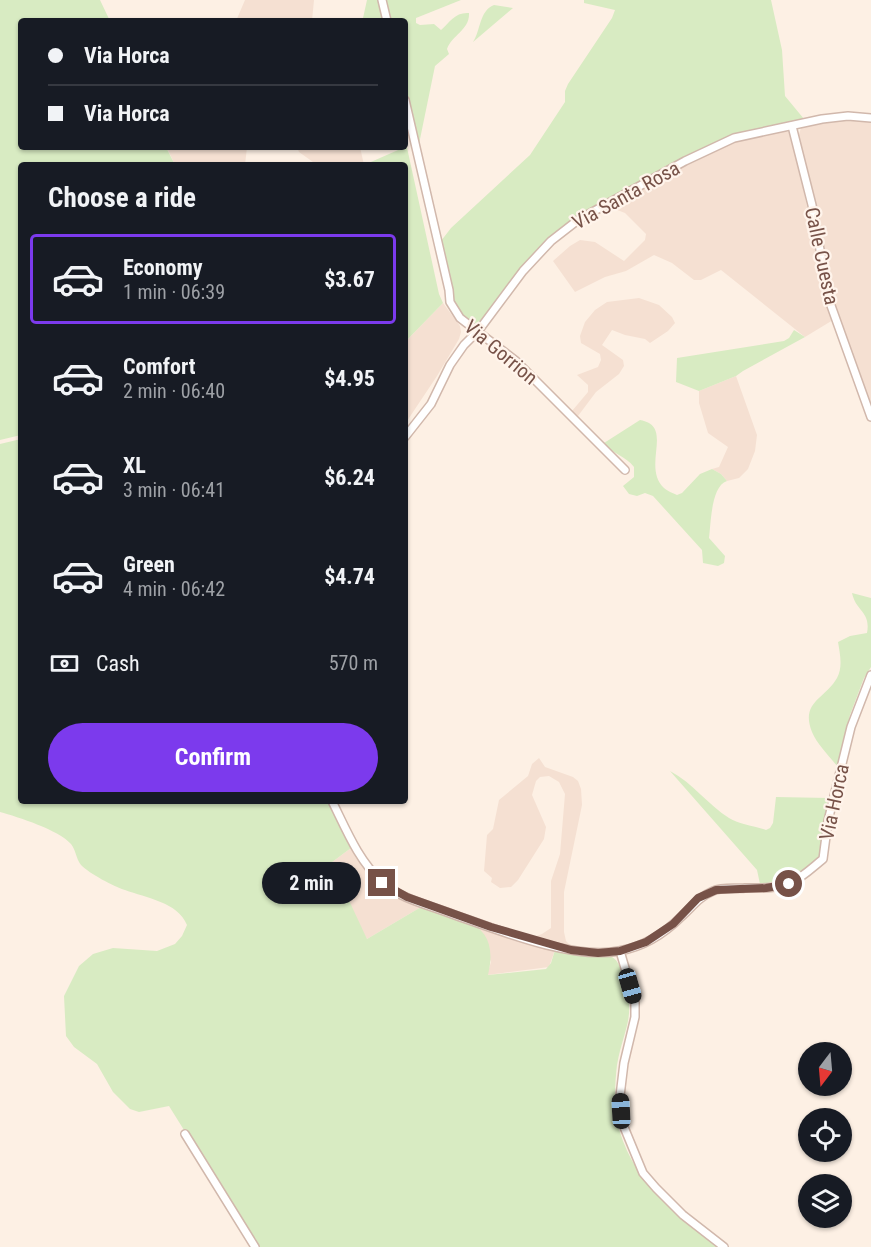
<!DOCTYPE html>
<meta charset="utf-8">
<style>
body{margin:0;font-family:"Roboto Condensed",sans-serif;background:#20242c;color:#f1f3f6;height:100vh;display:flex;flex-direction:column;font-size:22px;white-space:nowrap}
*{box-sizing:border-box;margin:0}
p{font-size:20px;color:#9ea1a6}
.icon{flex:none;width:33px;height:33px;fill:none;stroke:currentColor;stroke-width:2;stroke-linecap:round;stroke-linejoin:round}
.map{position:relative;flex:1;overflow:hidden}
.sheet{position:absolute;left:18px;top:162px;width:390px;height:642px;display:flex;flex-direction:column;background:#171b24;border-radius:6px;box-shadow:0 2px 4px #0004}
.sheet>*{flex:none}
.top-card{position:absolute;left:18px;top:18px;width:390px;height:132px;border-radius:6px;box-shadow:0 2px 4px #0004;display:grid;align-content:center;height:132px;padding:0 30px;background:#171b24}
.needle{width:39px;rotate:196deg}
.buttons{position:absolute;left:798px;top:1042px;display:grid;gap:12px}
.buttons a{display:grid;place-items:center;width:54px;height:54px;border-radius:50%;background:#171b24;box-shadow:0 2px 4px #0004;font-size:30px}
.end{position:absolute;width:27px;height:27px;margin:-14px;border:8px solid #775248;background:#fff;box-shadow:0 0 0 3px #fff}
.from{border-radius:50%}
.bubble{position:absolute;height:42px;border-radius:21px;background:#171b24;box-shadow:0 2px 4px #0004;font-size:20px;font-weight:700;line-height:42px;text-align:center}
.car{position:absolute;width:18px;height:36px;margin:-18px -9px;border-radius:8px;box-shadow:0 0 4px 2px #0007;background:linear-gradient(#222 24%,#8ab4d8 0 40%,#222 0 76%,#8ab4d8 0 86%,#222 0)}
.top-card b{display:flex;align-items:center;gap:21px;height:57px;font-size:22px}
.top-card b+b{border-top:2px solid #363941}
.top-card i{width:15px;height:15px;background:#f1f3f6}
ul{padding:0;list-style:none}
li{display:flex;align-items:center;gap:18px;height:90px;margin:0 12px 9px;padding:0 18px;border:3px solid transparent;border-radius:6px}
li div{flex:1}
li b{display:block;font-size:22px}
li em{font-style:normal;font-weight:700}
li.active{border-color:#7c3aed}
li>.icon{width:54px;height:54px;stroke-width:1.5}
h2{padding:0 30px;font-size:27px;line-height:72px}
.pay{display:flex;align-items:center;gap:15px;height:66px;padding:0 30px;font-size:22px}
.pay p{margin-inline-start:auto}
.button{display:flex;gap:12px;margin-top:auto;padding:12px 30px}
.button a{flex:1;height:69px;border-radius:36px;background:#7c3aed;color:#fff;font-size:24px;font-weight:700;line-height:69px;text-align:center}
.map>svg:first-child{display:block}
</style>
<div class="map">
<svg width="871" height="1247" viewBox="0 0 871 1247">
<rect width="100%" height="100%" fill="#fdf0e4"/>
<path fill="#f5e0d2" d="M245,0H314L312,21H236Z
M851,119L871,121V408L832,303L811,186L798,137L801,128L820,123Z
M784,131L789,132L792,136L830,315L833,320L805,337L721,270L701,280H694L672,263L654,255L626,271L605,277L575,292L553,261L570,246L580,240L595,242L624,261L645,240L646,234L625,213L612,208L628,200L630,195L691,162L734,142L759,135Z
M172,147H247L245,165H175L167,148Z
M297,147H360L364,165H337L313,162L299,152Z
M639,298L659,305L672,317L675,323L668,331L650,343L645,339L625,335L612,330L602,345L623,360L624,366L619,374L596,392L578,416L572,411L588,392V385L577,375L598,367L601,360L600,354L581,343L580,336L585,322L595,310L607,302Z
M443,303L460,326L461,332L459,339L437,376L405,424V342Z
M736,376L757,435L755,451L748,469L739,478L727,481L721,474L712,469L719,467L728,447L708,433L699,403V391Z
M539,758L545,767L573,777L578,781L581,789L582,805L564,892V932L566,941L572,947L534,937L542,934L551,928V881L560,854L565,794L559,782L549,776L540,777L536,781L532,795L546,827L544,839L518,880L511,887L500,888L491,882L492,878L484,871L487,835L493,829L499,800L528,776L532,764Z
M351,848L371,879L381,887L399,899L421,907L367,939L358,923L319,888L316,874Z
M476,925L555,950L549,967L487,975L491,962Z"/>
<path fill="#d8ebc2" d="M0,0H100L110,21H21V147H166L175,165H21V435L0,440Z
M367,0H461L416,18V23L420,25L434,24L441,30C450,22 455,12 469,13C470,30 452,35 447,49L449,54L435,66L419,144L405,82V21C391,21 375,24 363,18Z
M584,0H771L782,50L785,96L804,119L802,121L756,130L685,159L586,211L535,252L516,274L484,319C454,345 444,256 441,241L451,228L530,155L565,102V91L568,84L612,18L615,10L584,3Z
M494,5L513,8L473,42C481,30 479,11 494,5Z
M406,143L439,294L443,303L405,342V165H364L405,147Z
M794,330L805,337L743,371L736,376L699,391L676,382L677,358L784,341L789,338Z
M640,420C675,426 641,466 664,488C667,491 673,493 677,495L682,493L700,474L712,469L721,474L727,481C711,486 711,523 709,538L725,556L724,563L718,566L703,563L702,550L653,496L645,493L637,496L629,494L623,486L634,477V467C626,456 612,454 604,443Z
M21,439V801H328L351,848L316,874L319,888L346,894L367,939L421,907C461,919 501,921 488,975L546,969L551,963L555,950L578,954L612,957C619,961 620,968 623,976C637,1018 624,1026 617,1065C615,1081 614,1104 617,1120C628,1177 676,1217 721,1247H257L169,1106L139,1112L130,1109L113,1092L97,1064L74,1047L66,1036L64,996L79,966L93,954L113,948L157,951L175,944L182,936L187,925C178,902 146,898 125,890C113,886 90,874 81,865C76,859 76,850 71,844C59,830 18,817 0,812V444Z
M852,593L871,598V667L864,678L850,715L837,766C829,756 817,744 812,732C800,702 825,699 837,678C843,667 840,654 838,642L850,636L867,633C871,611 856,612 852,593Z
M670,771C693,783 708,805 729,818C739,824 754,826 766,830L770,828L773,823L776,797L829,798C826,816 826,839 819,856C811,874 778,882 760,884L757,870Z"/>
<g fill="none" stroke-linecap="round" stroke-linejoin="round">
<defs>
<path id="minor" d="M382,0L387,21
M405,100L449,290L450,302L460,318L516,361L625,470
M792,126L812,205L829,300L871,417
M405,437L431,404L450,365L464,345L479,330L523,271L551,241L578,220L685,161L734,138L822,119L848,116L871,118
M332,801C346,829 358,860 382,882C400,899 429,905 452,914C498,930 571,960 619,951C643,947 665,933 682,916C693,906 699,897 713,891C722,887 735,889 745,888C759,888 777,889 790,883C802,878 813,867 823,859L828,821L851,727L871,675
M620,951L635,1002V1017L624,1063L620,1096L624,1127L643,1173L656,1188L683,1215L724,1247
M185,1134L255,1247"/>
</defs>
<use href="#minor" stroke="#d1b8ac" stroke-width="10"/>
<use href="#minor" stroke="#fff" stroke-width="7"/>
</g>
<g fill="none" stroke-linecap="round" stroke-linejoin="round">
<path stroke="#775248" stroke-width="8" d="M382,883L407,897L491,927L571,950L598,953L620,951L646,942L673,924L698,898L716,890L766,888L789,884"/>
</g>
<g text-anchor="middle" stroke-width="4.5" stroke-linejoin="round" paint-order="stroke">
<g font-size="20" fill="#775248" stroke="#fff4eb">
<text transform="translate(626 195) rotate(-29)" y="7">Via Santa Rosa</text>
<text transform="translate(822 256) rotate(78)" y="7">Calle Cuesta</text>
<text transform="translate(501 352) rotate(40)" y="7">Via Gorrion</text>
<text transform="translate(834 802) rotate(-78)" y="7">Via Horca</text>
</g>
</g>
</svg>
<div class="buttons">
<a><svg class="needle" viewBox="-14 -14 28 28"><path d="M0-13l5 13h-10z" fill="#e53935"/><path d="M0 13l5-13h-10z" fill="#9ea1a6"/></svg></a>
<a><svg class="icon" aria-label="locate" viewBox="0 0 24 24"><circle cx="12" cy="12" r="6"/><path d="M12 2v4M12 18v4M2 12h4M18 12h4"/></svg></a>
<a><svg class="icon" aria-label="layers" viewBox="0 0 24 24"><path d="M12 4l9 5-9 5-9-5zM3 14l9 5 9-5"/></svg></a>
</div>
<i class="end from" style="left:789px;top:884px"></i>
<i class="end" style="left:382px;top:883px"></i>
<div class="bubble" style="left:262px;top:862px;width:99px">2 min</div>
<i class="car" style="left:630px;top:986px;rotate:164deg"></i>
<i class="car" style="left:621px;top:1111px;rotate:357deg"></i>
<div class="top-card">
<b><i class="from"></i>Via Horca</b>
<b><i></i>Via Horca</b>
</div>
<section class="sheet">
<h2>Choose a ride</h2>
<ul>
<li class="active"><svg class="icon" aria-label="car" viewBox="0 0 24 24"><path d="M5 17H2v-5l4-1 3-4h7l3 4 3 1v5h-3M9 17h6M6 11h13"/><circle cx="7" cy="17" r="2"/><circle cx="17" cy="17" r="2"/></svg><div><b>Economy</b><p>1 min · 06:39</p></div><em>$3.67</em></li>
<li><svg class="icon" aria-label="car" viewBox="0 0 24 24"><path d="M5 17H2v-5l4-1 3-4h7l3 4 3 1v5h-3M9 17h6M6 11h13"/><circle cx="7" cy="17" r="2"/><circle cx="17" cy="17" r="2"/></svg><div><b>Comfort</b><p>2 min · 06:40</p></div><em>$4.95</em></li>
<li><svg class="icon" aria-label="car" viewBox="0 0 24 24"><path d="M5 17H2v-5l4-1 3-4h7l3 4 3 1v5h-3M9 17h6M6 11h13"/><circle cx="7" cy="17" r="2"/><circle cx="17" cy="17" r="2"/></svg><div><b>XL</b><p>3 min · 06:41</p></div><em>$6.24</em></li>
<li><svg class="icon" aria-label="car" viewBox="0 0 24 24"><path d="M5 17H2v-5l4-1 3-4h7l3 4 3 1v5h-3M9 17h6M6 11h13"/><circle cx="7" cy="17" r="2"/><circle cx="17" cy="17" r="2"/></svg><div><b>Green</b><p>4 min · 06:42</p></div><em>$4.74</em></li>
</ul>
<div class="pay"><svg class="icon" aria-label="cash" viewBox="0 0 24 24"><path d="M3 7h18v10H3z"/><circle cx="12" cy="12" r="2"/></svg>Cash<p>570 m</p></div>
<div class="button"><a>Confirm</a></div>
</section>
</div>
